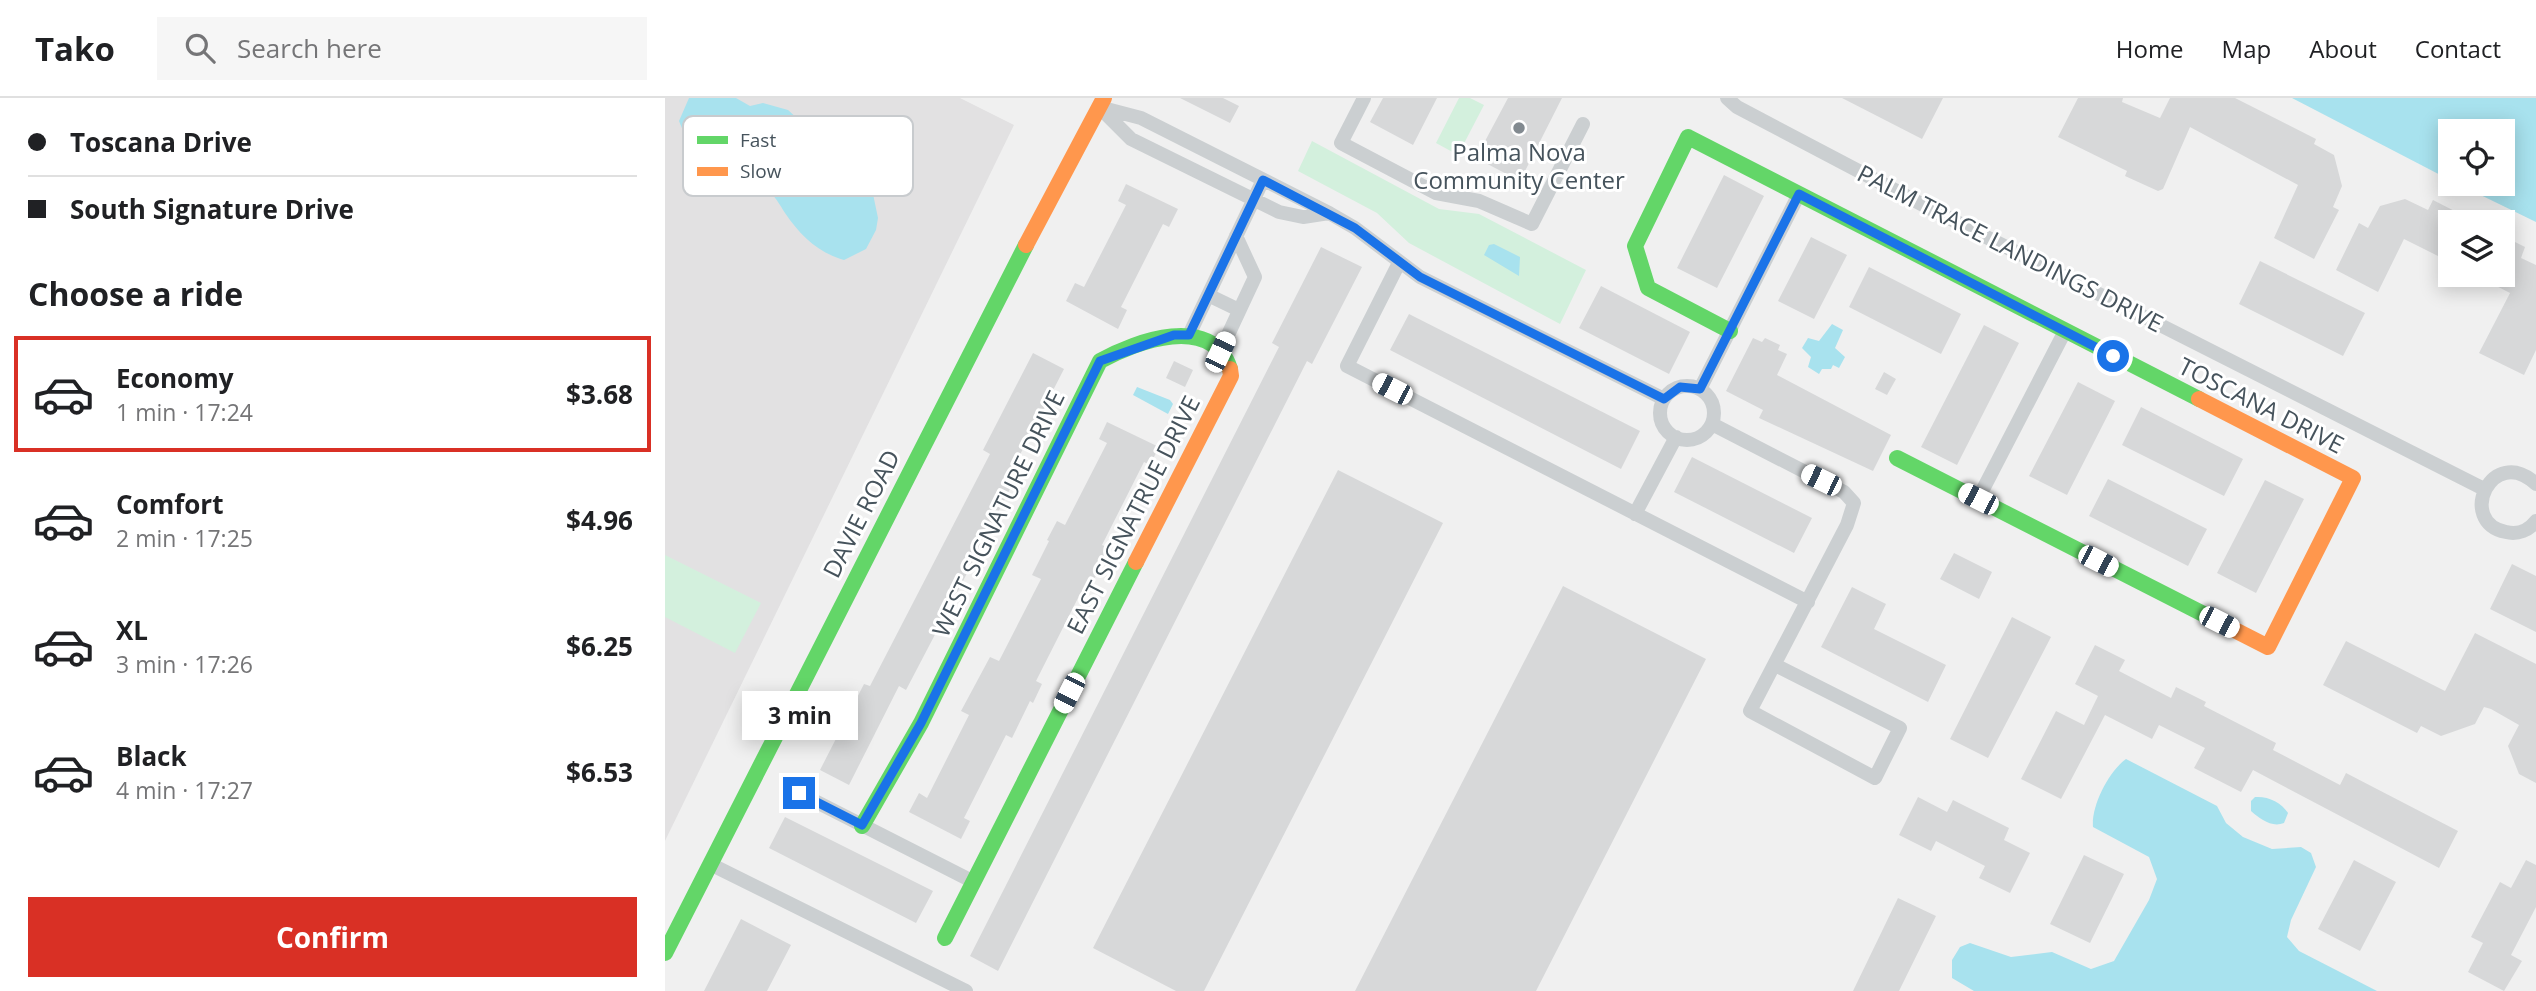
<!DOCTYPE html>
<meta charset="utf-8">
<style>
body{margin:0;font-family:"Open Sans",sans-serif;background:#f6f6f6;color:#202124;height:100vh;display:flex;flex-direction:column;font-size:26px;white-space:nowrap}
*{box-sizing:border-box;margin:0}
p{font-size:23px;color:#757577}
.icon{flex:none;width:38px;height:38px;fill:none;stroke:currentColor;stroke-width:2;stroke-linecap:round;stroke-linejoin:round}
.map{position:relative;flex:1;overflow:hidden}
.details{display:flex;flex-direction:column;background:#fff;width:665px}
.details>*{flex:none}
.guide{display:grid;align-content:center;height:154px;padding:0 28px;background:#fff}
.controls{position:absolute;left:1773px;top:21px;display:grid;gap:14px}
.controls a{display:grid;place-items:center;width:77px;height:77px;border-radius:0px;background:#fff;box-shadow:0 4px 18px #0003;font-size:35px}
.end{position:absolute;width:32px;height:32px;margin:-16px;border:9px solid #1a73e8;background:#fff;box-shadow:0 0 0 4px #fff}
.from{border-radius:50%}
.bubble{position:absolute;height:49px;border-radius:0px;background:#fff;box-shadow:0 4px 18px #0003;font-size:23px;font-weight:700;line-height:49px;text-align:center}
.car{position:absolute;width:21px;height:42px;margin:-21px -10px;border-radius:9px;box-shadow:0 0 5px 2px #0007;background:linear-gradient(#fff 24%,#345 0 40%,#fff 0 76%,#345 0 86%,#fff 0)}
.guide b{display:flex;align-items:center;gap:24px;height:66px;font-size:26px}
.guide b+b{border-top:2px solid #e0e0e0}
.guide i{width:18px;height:18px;background:#202124}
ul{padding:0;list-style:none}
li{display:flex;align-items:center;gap:21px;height:116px;margin:0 14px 10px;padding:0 14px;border:4px solid transparent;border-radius:0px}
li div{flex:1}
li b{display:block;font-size:26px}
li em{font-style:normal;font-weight:700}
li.current{border-color:#d93025}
li>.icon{width:63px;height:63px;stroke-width:1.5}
h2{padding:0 28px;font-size:32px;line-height:84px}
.button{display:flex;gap:14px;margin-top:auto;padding:14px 28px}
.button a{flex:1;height:80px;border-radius:0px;background:#d93025;color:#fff;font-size:28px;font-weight:700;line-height:80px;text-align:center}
header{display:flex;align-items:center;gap:42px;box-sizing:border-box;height:98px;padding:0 35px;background:#fff;border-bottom:2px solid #e0e0e0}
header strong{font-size:33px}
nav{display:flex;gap:38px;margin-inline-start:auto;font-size:24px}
.search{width:490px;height:63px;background:#f6f6f6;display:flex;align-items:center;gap:18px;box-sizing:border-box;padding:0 24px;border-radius:0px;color:#757577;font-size:26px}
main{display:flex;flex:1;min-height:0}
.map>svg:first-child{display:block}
</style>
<header>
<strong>Tako</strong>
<div class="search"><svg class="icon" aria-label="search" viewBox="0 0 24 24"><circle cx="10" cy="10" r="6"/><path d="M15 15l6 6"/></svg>Search here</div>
<nav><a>Home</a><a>Map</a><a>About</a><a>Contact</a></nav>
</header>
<main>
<section class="details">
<div class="guide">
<b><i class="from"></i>Toscana Drive</b>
<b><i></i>South Signature Drive</b>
</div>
<h2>Choose a ride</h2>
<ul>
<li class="current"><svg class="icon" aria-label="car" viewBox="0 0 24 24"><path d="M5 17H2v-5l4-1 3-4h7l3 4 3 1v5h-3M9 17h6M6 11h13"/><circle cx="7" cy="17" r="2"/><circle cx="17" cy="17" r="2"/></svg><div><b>Economy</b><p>1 min · 17:24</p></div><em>$3.68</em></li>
<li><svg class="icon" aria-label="car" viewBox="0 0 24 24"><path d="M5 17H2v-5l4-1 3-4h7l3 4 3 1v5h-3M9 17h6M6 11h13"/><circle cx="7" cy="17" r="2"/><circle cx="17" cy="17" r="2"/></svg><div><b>Comfort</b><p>2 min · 17:25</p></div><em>$4.96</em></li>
<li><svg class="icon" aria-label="car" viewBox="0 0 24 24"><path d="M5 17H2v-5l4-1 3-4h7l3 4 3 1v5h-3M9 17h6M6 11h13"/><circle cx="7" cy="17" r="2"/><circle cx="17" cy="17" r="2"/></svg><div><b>XL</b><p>3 min · 17:26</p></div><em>$6.25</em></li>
<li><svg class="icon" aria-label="car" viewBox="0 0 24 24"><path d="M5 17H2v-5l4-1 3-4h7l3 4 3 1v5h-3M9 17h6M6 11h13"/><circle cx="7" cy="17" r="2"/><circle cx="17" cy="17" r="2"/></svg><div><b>Black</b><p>4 min · 17:27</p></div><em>$6.53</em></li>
</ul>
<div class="button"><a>Confirm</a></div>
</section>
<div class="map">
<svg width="1871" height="893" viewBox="0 0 1871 893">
<rect width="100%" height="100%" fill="#f0f0f0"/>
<path fill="#e2e1e2" d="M0,0H295L349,27L0,743Z"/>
<path fill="#d3f0dd" d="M794,0H805L819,7L793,57L771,45Z
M647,43L774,111L814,116L921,172L895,226L744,145L712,115L633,73Z
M0,457L96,505L70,555L0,519Z"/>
<path fill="#a8e2ee" d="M24,0H71L85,8L98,5L123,12L144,31L168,41L185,54L208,96L213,120L211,132L201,151L179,162C152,154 136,138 120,115C115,107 109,96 100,90C62,61 36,80 14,23Z
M1627,0H1871V124L1793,86H1838V33H1785V82Z
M829,146L855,159L854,178L819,157L824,147Z
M1167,226L1178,232L1170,250L1180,259L1174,270L1168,267L1166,271H1157L1154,276L1143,269L1146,259L1137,250L1143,240L1154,243Z
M472,289L505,302L508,306L503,316L468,297Z
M1461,661L1552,708L1561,725L1578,739L1607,751L1636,749L1646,755L1651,769L1626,822L1622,839L1634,853L1712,893H1309L1287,880V862L1295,849L1305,845L1346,859L1387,854L1426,871L1449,863L1484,802L1492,781L1484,759L1428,729C1426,708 1444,673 1461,661Z
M1590,699C1603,698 1616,704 1623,715L1619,725C1607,730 1595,721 1586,713V703Z"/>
<path fill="#d7d8d9" d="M515,0H558L574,8L565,25Z
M718,0H772L748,47L705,24Z
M843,0H897L855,83L811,60Z
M1177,0H1278L1257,41Z
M1413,0H1458L1457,4L1495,20L1505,0H1570L1651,41L1649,46L1669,57L1677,88L1668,109L1674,112L1649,161L1609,140L1633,87L1525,29L1498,91L1493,93L1460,78L1462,73L1393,39Z
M1059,77L1099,98L1052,190L1012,170Z
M461,86L513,111L504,129L498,126L456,209L462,212L453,231L401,203L410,185L419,189L461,107L453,103Z
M1740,101L1763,112L1768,102L1811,124H1785V164L1739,141L1713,194L1671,172L1694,125L1703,130L1715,108Z
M1838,138L1860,149L1856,160L1871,167V252L1859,277L1814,255L1845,195L1810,177H1838Z
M1146,139L1182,157L1149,221L1113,203Z
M656,149L697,169L647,266L642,263L333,873L305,858L614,249L607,245Z
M1595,163L1700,215L1678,258L1574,206Z
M1204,169L1296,216L1276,256L1184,209Z
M936,188L1025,234L1004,276L914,230Z
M744,216L975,333L956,371L725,252Z
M1319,227L1354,245L1292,367L1256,349Z
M1088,240L1097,244L1100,240L1115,247L1113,252L1122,256L1112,277L1226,337L1208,373L1094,320L1098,312L1061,293Z
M368,255L399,271L343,380L349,383L298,483L241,592L234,588L184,687L155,672L199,586L205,588L325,356L318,352Z
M509,263L528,272L520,289L501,280Z
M1219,274L1231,281L1222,297L1210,291Z
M1413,284L1450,303L1402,397L1364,378Z
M1476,309L1578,361L1559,398L1457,347Z
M442,324L494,349L485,367L479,364L437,447L444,450L419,503L413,500L371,583L377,586L368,605L365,603L347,640L341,637L299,720L305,723L296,741L244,714L254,695L262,700L304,617L296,613L325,559L334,563L376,481L367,477L384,443L382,442L392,423L400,427L442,345L434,341Z
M1027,359L1147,420L1129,455L1009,394Z
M673,372L778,425L539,893H511L428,850Z
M1443,381L1542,431L1523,468L1424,418Z
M1600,382L1639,401L1591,495L1552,475Z
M1289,455L1327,474L1314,501L1275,481Z
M1847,466L1871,478V534L1825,511Z
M898,488L1041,561L871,893H690Z
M1187,489L1221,506L1209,531L1281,567L1263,604L1156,549Z
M1347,519L1386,539L1323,660L1285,641Z
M1810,535L1871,566V685L1854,676L1843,648L1854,627L1826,611L1819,609L1810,626L1776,638L1756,628L1752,635L1658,587L1681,543L1780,593Z
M1430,547L1460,562L1454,573L1506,600L1511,589L1541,604L1539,608L1611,645L1608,652L1675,687L1681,675L1793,733L1774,770L1588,672L1576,694L1529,670L1540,650L1494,627L1487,641L1440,617L1396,701L1356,681L1391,613L1419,627L1433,598L1410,586Z
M1253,699L1282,714L1288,702L1344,730L1339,742L1365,755L1345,795L1314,780L1320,768L1271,743L1266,753L1234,737Z
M120,719L268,793L251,825L104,750Z
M1419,757L1459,776L1425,845L1385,826Z
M1689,762L1731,784L1695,853L1653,831Z
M1861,762L1871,767V809L1846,857L1857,863L1839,893L1803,874L1818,845L1806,839L1835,784L1846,790Z
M1233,800L1271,818L1234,893H1188Z
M76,821L126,847L102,893H39Z"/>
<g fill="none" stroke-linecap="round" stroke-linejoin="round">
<path stroke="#cbcfd1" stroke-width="14" d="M699,0L676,45L771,95L814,103L867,126L918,26
M1062,0L1072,9L1262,109L1819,391
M434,9L476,20L664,115L690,130L755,179L999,301
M434,9L466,41L614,114L638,119L664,115
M734,165L682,268L1143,504
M543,197L574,212
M524,237L598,82
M555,254L590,179L571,138
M995 315a27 27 0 1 1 54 0a27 27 0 1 1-54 0Z
M1035,291L1134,96
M1047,326L1179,394L1189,405L1182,427L1085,613L1210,680L1235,630L1110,567
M1871,386C1827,345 1791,424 1841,434C1853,437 1864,432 1871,423
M1313,401L1400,233
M970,416L1011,339
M134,695L307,783
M45,766L301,893"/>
<path stroke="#63d668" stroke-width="16" d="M1065,233L983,190L970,148L1023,39L1534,301
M1232,360L1554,524
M197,728L256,625L435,263C471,243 547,215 565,271
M280,840L471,464
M0,855L361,147"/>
<path stroke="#ff974d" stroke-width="16" d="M361,147L439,0
M1534,301L1688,380L1603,549L1554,524
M471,464L566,278L565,271"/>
</g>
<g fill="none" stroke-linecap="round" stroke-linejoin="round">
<path stroke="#1a73e8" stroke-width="9" d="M134,695L197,727L256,625L435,263L509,237H524L598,82L690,130L755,179L999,301L1015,289L1035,291L1134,96L1448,258"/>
</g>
<circle fill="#828a90" stroke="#fff" stroke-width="2.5" cx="854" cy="30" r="7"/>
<g text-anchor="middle" stroke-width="6" stroke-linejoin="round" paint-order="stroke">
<g font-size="24" fill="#46535c" stroke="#fff">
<text x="854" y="63">Palma Nova<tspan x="854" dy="28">Community Center</tspan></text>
</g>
<g font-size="24" fill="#46535c" stroke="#fff">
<text transform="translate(1345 151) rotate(27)" y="8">PALM TRACE LANDINGS DRIVE</text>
<text transform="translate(1596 308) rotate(27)" y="8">TOSCANA DRIVE</text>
<text transform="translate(197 416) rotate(-63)" y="8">DAVIE ROAD</text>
<text transform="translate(334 416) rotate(-64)" y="8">WEST SIGNATURE DRIVE</text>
<text transform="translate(469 417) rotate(-63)" y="8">EAST SIGNATRUE DRIVE</text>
</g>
</g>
<rect x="18" y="18" width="230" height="80" rx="10" fill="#fff" stroke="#c8cbce" stroke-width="2"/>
<rect x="32" y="38" width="31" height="8" fill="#63d668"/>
<rect x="32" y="69" width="31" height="9" fill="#ff974d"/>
<g font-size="19" fill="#46535c">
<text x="75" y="49">Fast</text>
<text x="75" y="80">Slow</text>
</g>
</svg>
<div class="controls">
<a><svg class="icon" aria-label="locate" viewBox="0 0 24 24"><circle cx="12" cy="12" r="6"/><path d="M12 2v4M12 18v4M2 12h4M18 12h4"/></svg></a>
<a><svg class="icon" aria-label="layers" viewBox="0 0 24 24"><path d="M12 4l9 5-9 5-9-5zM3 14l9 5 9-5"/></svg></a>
</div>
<i class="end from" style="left:1448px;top:258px"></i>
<i class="end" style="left:134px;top:695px"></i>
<div class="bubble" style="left:77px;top:593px;width:116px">3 min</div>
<i class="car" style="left:555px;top:254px;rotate:25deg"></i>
<i class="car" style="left:727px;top:291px;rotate:297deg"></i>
<i class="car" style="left:1156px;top:382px;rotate:296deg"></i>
<i class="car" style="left:1313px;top:401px;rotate:297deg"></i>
<i class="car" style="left:1433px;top:463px;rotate:117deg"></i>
<i class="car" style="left:1554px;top:524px;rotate:117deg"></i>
<i class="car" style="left:404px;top:595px;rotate:207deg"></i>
</div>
</main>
